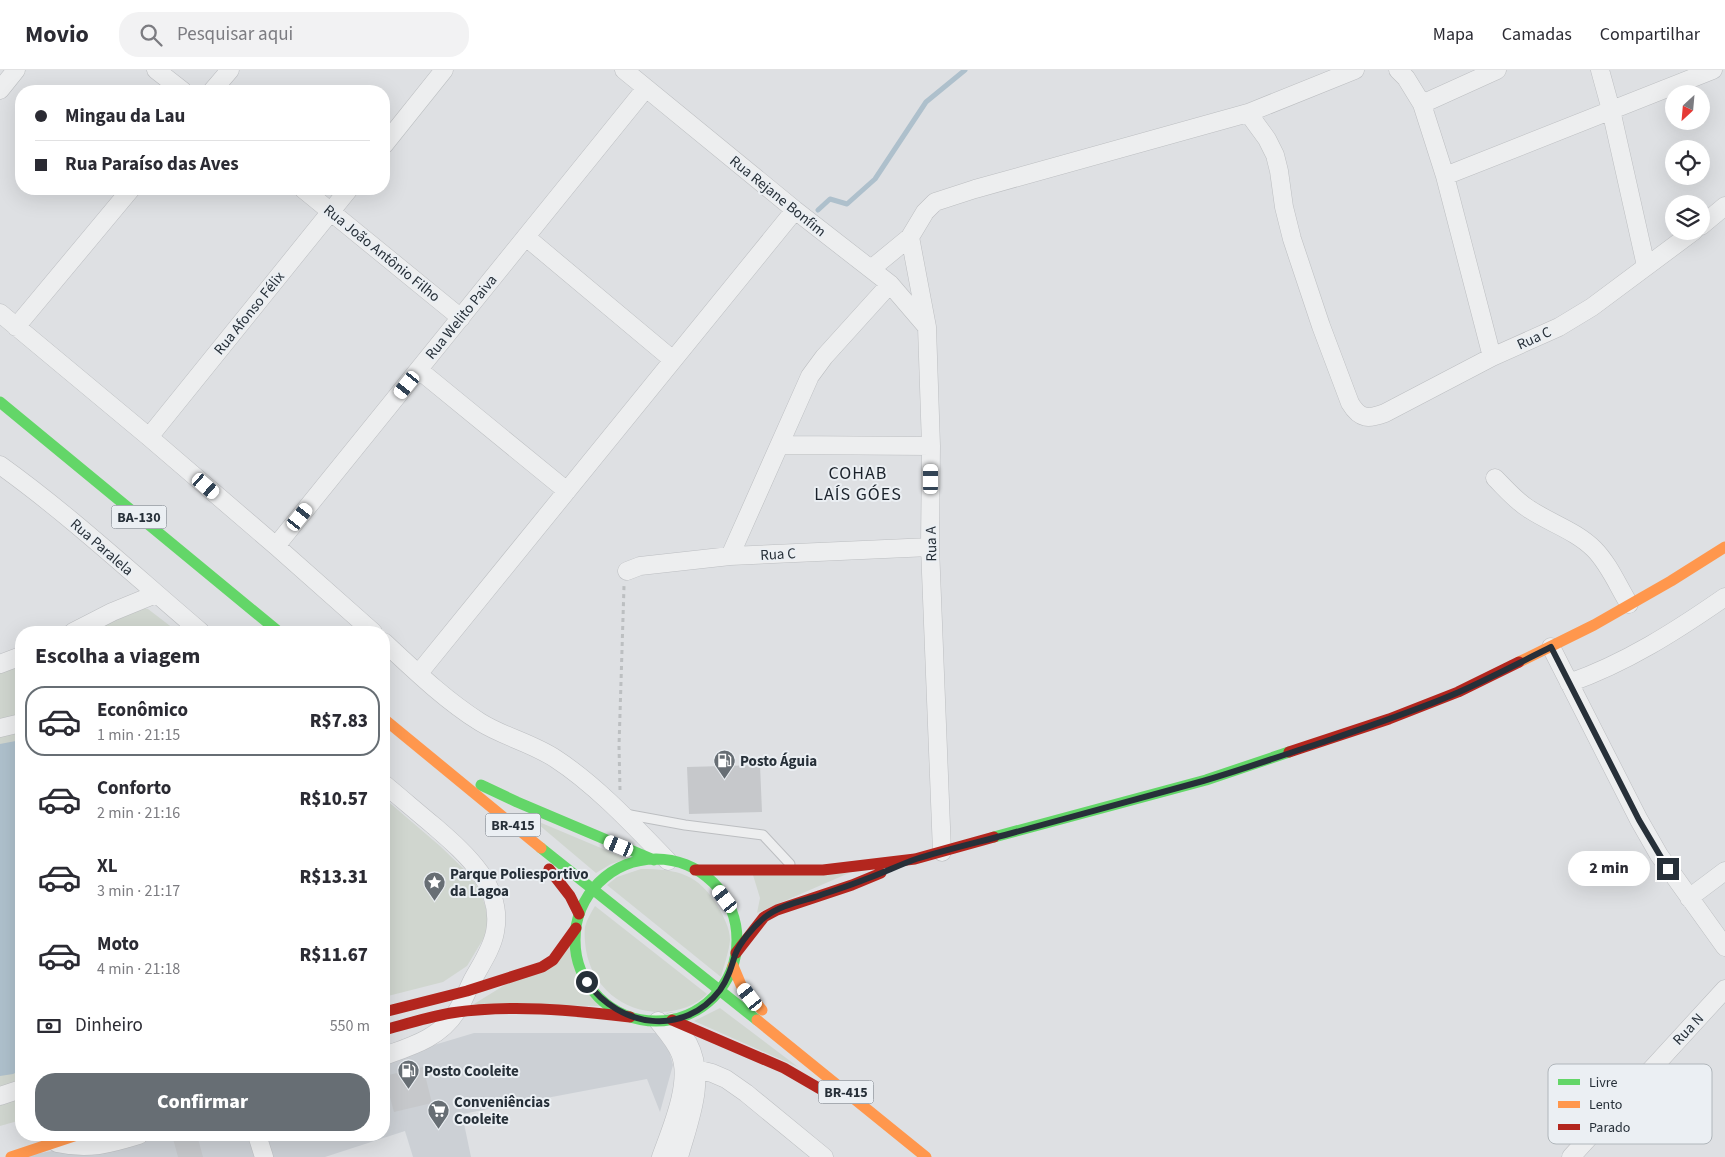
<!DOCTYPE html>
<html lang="pt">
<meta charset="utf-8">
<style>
body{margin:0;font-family:"Source Sans 3",sans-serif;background:#f2f2f3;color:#2b2b33;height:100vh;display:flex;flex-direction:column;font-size:19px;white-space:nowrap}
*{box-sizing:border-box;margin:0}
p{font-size:16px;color:#7c7c81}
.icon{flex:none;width:28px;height:28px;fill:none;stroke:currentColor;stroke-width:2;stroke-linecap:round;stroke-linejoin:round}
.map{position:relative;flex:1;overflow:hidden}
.details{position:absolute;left:15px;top:556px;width:375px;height:515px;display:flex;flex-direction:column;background:#fff;border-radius:20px;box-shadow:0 5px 20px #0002}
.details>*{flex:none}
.hud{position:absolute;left:15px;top:15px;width:375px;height:110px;border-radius:20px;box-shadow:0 5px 20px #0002;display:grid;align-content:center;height:110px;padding:0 20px;background:#fff}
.needle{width:32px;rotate:206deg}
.fabs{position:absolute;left:1665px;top:15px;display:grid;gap:10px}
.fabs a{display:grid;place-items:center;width:45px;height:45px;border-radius:50%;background:#fff;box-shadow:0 5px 20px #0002;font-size:25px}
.end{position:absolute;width:22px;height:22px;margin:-11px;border:6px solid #273039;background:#fff;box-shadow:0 0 0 2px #fff}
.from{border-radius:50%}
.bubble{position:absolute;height:35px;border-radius:18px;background:#fff;box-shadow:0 5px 20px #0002;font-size:16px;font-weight:800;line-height:35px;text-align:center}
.car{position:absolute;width:15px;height:30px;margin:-15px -8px;border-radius:6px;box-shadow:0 0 4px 1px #0007;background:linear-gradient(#fff 24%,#345 0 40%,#fff 0 76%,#345 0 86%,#fff 0)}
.hud b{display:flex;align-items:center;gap:18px;height:48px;font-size:19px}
.hud b+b{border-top:1px solid #e1e1e2}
.hud i{width:12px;height:12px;background:#2b2b33}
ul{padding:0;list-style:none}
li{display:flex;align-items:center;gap:15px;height:70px;margin:0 10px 8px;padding:0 10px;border:2px solid transparent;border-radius:20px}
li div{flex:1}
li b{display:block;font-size:19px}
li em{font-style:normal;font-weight:800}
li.selected{border-color:#676e74}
li>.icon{width:45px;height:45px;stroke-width:1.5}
h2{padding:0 20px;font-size:22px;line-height:60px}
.pay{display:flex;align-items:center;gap:12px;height:55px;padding:0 20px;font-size:19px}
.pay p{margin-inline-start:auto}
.cta{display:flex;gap:10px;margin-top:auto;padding:10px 20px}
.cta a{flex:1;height:58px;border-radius:20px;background:#676e74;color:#fff;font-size:20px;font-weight:800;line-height:58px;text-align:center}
header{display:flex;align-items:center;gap:30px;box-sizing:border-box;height:70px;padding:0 25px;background:#fff;border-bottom:1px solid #e1e1e2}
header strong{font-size:24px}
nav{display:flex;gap:28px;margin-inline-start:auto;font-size:18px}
.search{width:350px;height:45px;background:#f2f2f3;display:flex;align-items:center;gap:12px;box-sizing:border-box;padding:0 18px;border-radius:20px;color:#7c7c81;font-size:19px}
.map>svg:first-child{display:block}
</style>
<header>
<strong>Movio</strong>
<div class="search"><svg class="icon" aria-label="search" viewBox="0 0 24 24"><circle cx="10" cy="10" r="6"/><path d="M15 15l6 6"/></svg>Pesquisar aqui</div>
<nav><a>Mapa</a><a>Camadas</a><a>Compartilhar</a></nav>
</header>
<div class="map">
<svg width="1725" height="1087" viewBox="0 0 1725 1087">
<rect width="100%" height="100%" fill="#dee0e3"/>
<path fill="#ccd0d5" d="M474,963H664L673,995L660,1042L647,1009L462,1044L471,1087H413L405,1061L325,1087H18L143,1065H384V990Z"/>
<path fill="#d0d6cf" d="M129,534L148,539L178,562H69Z
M21,585V1050L0,1056V596Z
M384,728L440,776L470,805L481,823L487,842L488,861L467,896L443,912L384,927Z
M532,749L627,789L611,794L596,803Z
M641,799C678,799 699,804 718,837C724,847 730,859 730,870C729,882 724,895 721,907L607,815L617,807Z
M849,803L757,843L760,828L753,805Z
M595,836L707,924C695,936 679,941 662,942C624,943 592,917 586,880C585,872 584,864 585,857C587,849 591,843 595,836Z
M571,874L577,900L585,918L601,936L474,934Z
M720,938L798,997L694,951Z"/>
<path fill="#aec0cc" d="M21,670V1000L13,1004L0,1006V674Z"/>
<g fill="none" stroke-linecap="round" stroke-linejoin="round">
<path stroke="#aec0cc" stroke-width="5" d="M818,140L830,129L847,134L875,109L926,32L965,0"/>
</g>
<path fill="#c6c8cb" d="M760,695L762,742L689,744L687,697Z
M423,997L432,1033L394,1042L384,1006Z
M172,1065H197L203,1087H178Z"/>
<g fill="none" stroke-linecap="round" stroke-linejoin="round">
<defs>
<path id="lane" d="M625,744L685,755L763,765L790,794"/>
<path id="street" d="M156,0L183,21
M624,0L795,140L890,214L926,256
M1398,0L1406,8L1422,34L1445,106L1492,287
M1600,0L1611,40L1646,196
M0,20L16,0
M212,21L230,0
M1422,34L1497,0
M1248,43L1267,69L1275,85L1279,101L1284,137L1292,169L1321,256L1350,333C1360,350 1369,349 1385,343L1492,287L1559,257L1592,237L1694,161
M384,75L444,0
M1445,106L1713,0
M303,119L461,248
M1701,156L1725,136
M526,167L673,290
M910,167L927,257L931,376L930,477L942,782
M871,199L910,167L925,142L935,132L975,119L1248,43L1355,0
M0,243L149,367L276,476L373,562
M16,257L131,119
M419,300L567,421
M149,367L349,119
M781,375L931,376
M0,395C71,446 135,506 201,562
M1495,408C1506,419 1516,431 1529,439C1550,453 1576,461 1594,479C1609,494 1618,516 1629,534
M276,476L646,18
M730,486L810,306L824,287L890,214
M627,501L640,496L730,486L930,477
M73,562L112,542L156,524
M384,572C414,600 445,630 480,652C504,667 532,673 556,689C596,715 634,756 668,791
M1551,577L1639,750L1659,785L1725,877
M0,594L21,586
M419,603L795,140
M1569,613C1626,593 1676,561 1725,527
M0,658L21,653
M384,714C401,728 417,742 434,756C465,783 504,816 495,862C492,879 480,896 472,911C467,921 463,932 457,941C440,968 412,976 384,986
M1689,828L1725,801
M658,951C666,961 675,971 680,983C692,1012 671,1059 661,1087
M671,952C676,958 683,966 688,973C707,1009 689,1051 679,1087
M684,996L712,1003L726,1009L746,1023L824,1087
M0,1026L21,1019
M257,1065L264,1087
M57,1073C88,1080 110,1074 139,1065
M1571,1087L1725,919"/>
</defs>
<use href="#lane" stroke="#bcbec1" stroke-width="11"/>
<use href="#street" stroke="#bcbec1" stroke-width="19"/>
<path stroke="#bcbfc1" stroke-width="3" stroke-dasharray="4 4" stroke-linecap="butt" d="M620,720L619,676L624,516"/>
<use href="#lane" stroke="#edeeef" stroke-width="9"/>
<use href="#street" stroke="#edeeef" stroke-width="18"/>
<path stroke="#63d668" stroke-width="11" d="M0,332L279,562
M481,715L517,732L654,790
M994,767L1206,710L1289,682
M541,778L757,950
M575 870a81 81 0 1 1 162 0a81 81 0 1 1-162 0Z"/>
<path stroke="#ff974d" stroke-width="11" d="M1519,592L1594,555L1671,511L1725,477
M384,649L541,778
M733,896L741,915L762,940
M757,950L926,1087
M11,1087L77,1065"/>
<path stroke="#b3261e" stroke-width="11" d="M1289,682L1389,649L1458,622L1519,592
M549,799L570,826L579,844
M695,800H823L915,789L994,767
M736,883L764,847L777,840L852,815L881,803
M384,942L467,921L542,897L553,890L576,858
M672,950L784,998L822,1020
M384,960C406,954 428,947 451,943C510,934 571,940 630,947"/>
</g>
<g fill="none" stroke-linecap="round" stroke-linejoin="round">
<path stroke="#273039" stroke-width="6" d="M587,912C620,958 684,967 720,920C728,909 731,898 735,885C740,872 754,856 765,847C779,836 798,832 815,827C832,821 849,816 866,809C883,803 899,795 916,789C945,780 975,773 1005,765C1071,747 1137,729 1203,711C1247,698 1289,683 1332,669C1374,654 1418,640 1459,622C1490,608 1521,592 1551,577L1639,750L1668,799"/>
</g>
<defs>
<symbol id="fuel-pin" viewBox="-11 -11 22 30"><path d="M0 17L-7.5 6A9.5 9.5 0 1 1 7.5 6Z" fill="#676e74" stroke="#ebeff3"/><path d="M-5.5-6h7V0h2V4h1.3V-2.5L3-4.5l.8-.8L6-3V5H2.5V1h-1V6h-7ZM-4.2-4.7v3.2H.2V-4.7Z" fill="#fff"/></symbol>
<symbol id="sight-pin" viewBox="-11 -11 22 30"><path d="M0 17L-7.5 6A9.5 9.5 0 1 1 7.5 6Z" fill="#676e74" stroke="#ebeff3"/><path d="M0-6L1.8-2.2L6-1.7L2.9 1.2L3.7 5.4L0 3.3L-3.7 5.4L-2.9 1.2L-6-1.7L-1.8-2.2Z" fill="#fff"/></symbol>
<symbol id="supermarket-pin" viewBox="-11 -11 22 30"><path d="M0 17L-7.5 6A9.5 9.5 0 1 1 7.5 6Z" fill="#676e74" stroke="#ebeff3"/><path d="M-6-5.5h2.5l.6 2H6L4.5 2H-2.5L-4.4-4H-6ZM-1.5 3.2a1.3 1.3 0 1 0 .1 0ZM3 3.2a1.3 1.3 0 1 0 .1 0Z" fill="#fff"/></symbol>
</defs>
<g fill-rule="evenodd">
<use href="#fuel-pin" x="712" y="678" width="25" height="34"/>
<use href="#sight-pin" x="422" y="800" width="25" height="34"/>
<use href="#fuel-pin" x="396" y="988" width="25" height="34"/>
<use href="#supermarket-pin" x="426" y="1028" width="25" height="34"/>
</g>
<g text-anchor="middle" stroke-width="4" stroke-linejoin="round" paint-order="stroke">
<g fill="#ebeff3" stroke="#626971" stroke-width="1">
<rect x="111.5" y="435.5" width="55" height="23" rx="4"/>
<rect x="485.5" y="743.5" width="55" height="23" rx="4"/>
<rect x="818.5" y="1010.5" width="55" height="23" rx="4"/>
</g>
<g font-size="14" font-weight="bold" fill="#273039">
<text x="139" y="452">BA-130</text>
<text x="513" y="760">BR-415</text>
<text x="846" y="1027">BR-415</text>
</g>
<g font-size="15" fill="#273039" stroke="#ebeff3">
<text transform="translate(778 126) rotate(39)" y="5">Rua Rejane Bonfim</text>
<text transform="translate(382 183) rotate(39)" y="5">Rua João Antônio Filho</text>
<text transform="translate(249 243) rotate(-51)" y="5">Rua Afonso Félix</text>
<text transform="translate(461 247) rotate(-51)" y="5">Rua Welito Paiva</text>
<text transform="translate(1534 268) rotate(-24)" y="5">Rua C</text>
<text transform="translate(931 474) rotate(-91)" y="5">Rua A</text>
<text transform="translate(102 477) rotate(41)" y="5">Rua Paralela</text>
<text transform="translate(778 484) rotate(-3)" y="5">Rua C</text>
<text transform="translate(1688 959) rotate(-47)" y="5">Rua N</text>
</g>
<g font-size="15" font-weight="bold" fill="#273039" stroke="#ebeff3" text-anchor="start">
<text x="740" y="696">Posto Águia</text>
<text x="450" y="809">Parque Poliesportivo<tspan x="450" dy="17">da Lagoa</tspan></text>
<text x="424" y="1006">Posto Cooleite</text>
<text x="454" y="1037">Conveniências<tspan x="454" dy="17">Cooleite</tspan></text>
</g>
<g font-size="18" letter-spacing="1" fill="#1a212a" stroke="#ebeff3">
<text x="858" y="409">COHAB<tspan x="858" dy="21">LAÍS GÓES</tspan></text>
</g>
</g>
<rect x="1548" y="994" width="164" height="80" rx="8" fill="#ebeff3" stroke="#b0b6bb" stroke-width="1"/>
<rect x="1558" y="1009" width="22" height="6" fill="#63d668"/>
<rect x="1558" y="1031" width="22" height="7" fill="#ff974d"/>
<rect x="1558" y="1054" width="22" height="6" fill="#b3261e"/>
<g font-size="14" fill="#273039">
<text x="1589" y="1017">Livre</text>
<text x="1589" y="1039">Lento</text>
<text x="1589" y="1062">Parado</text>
</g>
</svg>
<div class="fabs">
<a><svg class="needle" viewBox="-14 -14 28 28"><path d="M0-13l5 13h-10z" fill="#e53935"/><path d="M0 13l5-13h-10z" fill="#7c7c81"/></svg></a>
<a><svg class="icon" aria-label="locate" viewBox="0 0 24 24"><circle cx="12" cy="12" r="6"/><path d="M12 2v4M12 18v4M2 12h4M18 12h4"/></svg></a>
<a><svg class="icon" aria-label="layers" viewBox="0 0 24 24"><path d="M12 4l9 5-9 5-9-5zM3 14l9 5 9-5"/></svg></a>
</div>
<i class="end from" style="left:587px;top:912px"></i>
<i class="end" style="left:1668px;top:799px"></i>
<div class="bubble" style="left:1568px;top:781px;width:82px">2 min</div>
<i class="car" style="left:407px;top:315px;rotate:219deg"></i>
<i class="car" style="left:931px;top:409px;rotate:0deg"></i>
<i class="car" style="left:206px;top:416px;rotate:131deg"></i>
<i class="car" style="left:300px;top:447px;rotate:39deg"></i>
<i class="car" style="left:619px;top:776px;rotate:292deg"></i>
<i class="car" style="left:725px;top:829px;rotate:323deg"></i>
<i class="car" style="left:750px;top:927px;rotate:323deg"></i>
<div class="hud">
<b><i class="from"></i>Mingau da Lau</b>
<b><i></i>Rua Paraíso das Aves</b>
</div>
<section class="details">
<h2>Escolha a viagem</h2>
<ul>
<li class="selected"><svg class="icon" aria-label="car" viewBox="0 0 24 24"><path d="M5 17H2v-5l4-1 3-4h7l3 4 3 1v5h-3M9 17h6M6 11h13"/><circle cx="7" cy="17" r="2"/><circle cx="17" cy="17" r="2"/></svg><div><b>Econômico</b><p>1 min · 21:15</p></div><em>R$7.83</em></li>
<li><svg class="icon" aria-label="car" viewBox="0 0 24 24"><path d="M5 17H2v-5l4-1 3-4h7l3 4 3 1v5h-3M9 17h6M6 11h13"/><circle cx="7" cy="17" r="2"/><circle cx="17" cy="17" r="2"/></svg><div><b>Conforto</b><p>2 min · 21:16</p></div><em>R$10.57</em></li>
<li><svg class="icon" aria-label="car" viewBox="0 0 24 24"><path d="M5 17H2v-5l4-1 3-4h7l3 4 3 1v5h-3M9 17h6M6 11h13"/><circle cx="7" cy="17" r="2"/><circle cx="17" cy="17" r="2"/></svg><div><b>XL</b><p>3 min · 21:17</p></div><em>R$13.31</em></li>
<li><svg class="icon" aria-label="car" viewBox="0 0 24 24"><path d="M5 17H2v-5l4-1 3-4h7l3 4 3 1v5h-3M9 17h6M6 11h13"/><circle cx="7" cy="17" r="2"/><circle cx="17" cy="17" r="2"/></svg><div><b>Moto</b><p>4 min · 21:18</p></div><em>R$11.67</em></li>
</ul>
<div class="pay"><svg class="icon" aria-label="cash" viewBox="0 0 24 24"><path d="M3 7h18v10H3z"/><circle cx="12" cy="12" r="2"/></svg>Dinheiro<p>550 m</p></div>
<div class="cta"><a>Confirmar</a></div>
</section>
</div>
